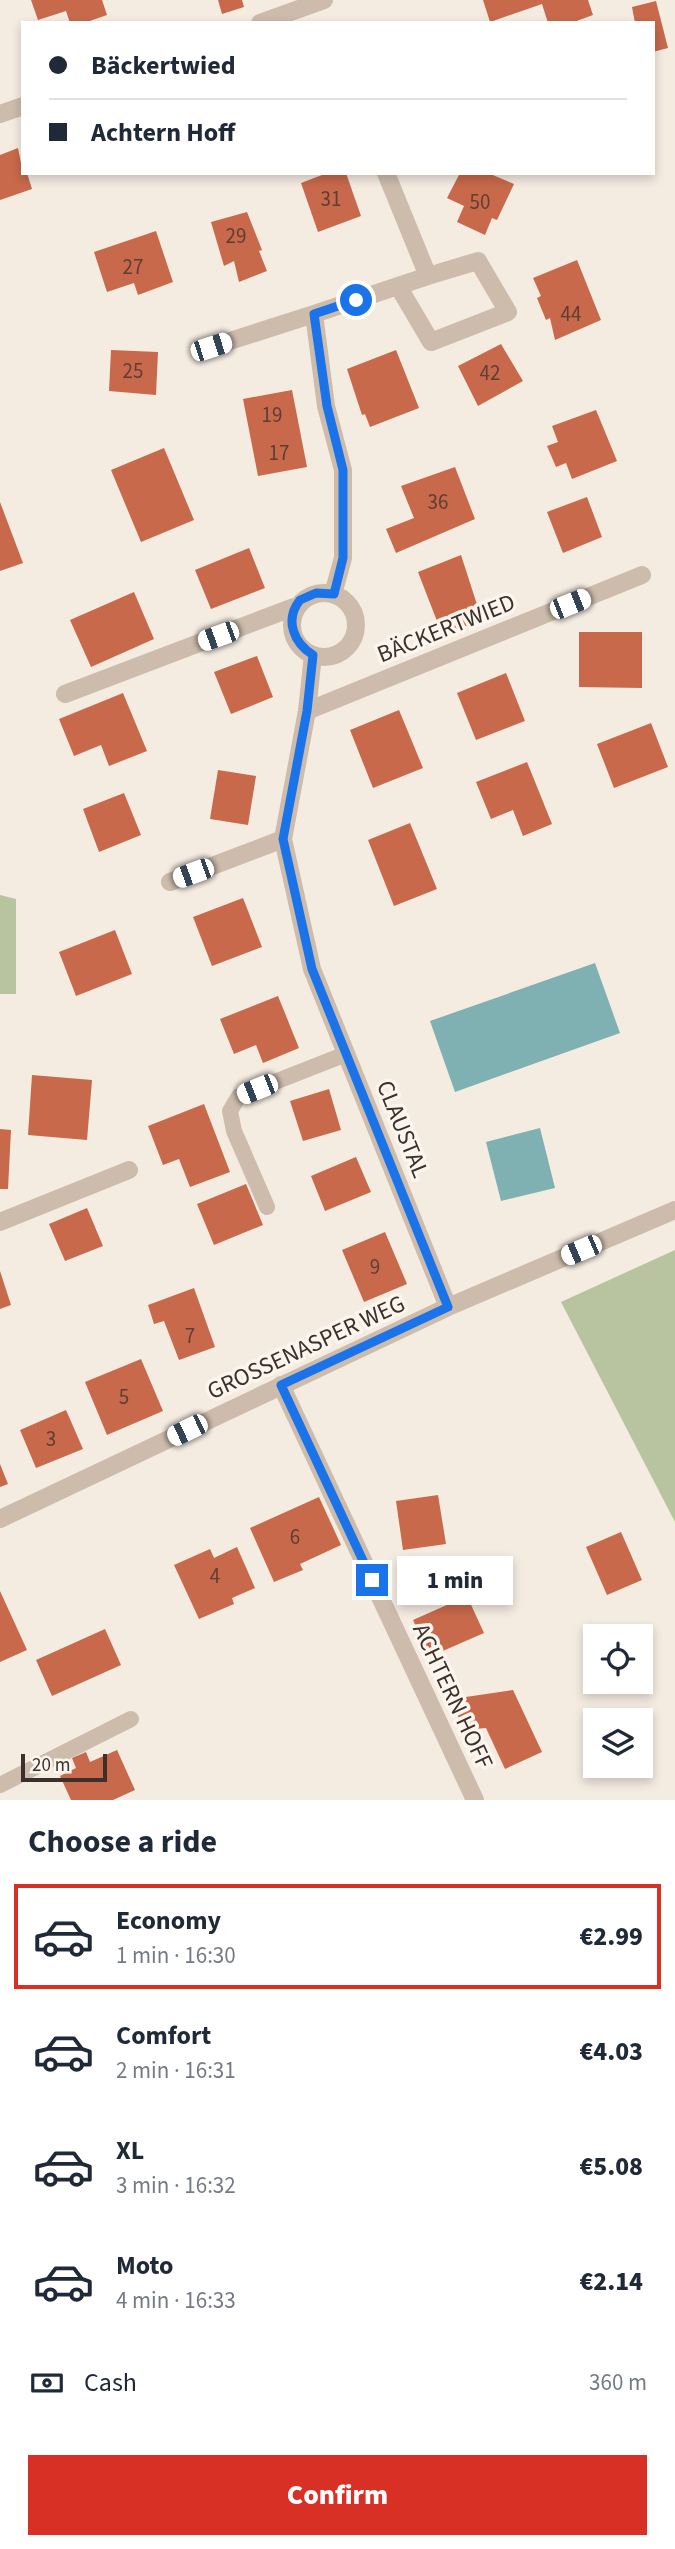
<!DOCTYPE html>
<meta charset="utf-8">
<style>
body{margin:0;font-family:"Source Sans 3",sans-serif;background:#f6f6f7;color:#1f2937;height:100vh;display:flex;flex-direction:column;font-size:26px;white-space:nowrap}
*{box-sizing:border-box;margin:0}
p{font-size:23px;color:#747a83}
.icon{flex:none;width:38px;height:38px;fill:none;stroke:currentColor;stroke-width:2;stroke-linecap:round;stroke-linejoin:round}
.map{position:relative;height:1800px;overflow:hidden}
.sheet{display:flex;flex-direction:column;background:#fff;flex:1}
.sheet>*{flex:none}
.hud{position:absolute;left:21px;top:21px;width:634px;height:154px;border-radius:0px;box-shadow:0 4px 10px #0003;display:grid;align-content:center;height:154px;padding:0 28px;background:#fff}
.fabs{position:absolute;left:583px;top:1624px;display:grid;gap:14px}
.fabs a{display:grid;place-items:center;width:70px;height:70px;border-radius:0px;background:#fff;box-shadow:0 4px 10px #0003;font-size:35px}
.scale{position:absolute;left:21px;bottom:18px;width:86px;box-sizing:border-box;padding-left:7px;border:4px solid #3b302b;border-top:0;font-size:19px;line-height:24px;white-space:nowrap;color:#3b302b;-webkit-text-stroke:5px #fbf5ee;paint-order:stroke}
.end{position:absolute;width:32px;height:32px;margin:-16px;border:9px solid #1a73e8;background:#fff;box-shadow:0 0 0 4px #fff}
.from{border-radius:50%}
.bubble{position:absolute;height:49px;border-radius:0px;background:#fff;box-shadow:0 4px 10px #0003;font-size:23px;font-weight:800;line-height:49px;text-align:center}
.car{position:absolute;width:21px;height:42px;margin:-21px -10px;border-radius:9px;box-shadow:0 0 5px 2px #0007;background:linear-gradient(#fff 24%,#345 0 40%,#fff 0 76%,#345 0 86%,#fff 0)}
.hud b{display:flex;align-items:center;gap:24px;height:66px;font-size:26px}
.hud b+b{border-top:2px solid #e0e1e3}
.hud i{width:18px;height:18px;background:#1f2937}
ul{padding:0;list-style:none}
li{display:flex;align-items:center;gap:21px;height:105px;margin:0 14px 10px;padding:0 14px;border:4px solid transparent;border-radius:0px}
li div{flex:1}
li b{display:block;font-size:26px}
li em{font-style:normal;font-weight:800}
li.current{border-color:#d93025}
li>.icon{width:63px;height:63px;stroke-width:1.5}
h2{padding:0 28px;font-size:32px;line-height:84px}
.pay{display:flex;align-items:center;gap:18px;height:77px;padding:0 28px;font-size:26px}
.pay p{margin-inline-start:auto}
.cta{display:flex;gap:14px;margin-top:auto;padding:14px 28px}
.cta a{flex:1;height:80px;border-radius:0px;background:#d93025;color:#fff;font-size:28px;font-weight:800;line-height:80px;text-align:center}
.map>svg:first-child{display:block}
</style>
<div class="map">
<svg width="675" height="1800" viewBox="0 0 675 1800">
<rect width="100%" height="100%" fill="#f4ebe1"/>
<path fill="#b8c4a0" d="M0,895L16,899V994H0Z
M675,1250V1522L561,1302Z"/>
<path fill="#7fb0b2" d="M595,963L620,1033L455,1092L430,1021Z
M540,1128L555,1188L501,1201L486,1142Z"/>
<path fill="#c8694b" d="M31,0H102L107,15L84,23H70L66,11L38,20Z
M218,0H242L244,7L222,14Z
M483,0H588L593,15L571,23H548L542,4L490,22Z
M656,1L668,48L653,52V23H635L632,7Z
M18,148L23,173H27L32,189L0,200V155Z
M327,173H346L361,216L318,232L301,183Z
M460,173H488L514,184L497,220L492,218L485,235L457,222L464,206L447,198Z
M247,212L262,250L259,251L267,271L239,282L234,261L224,266L211,222Z
M156,231L173,282L138,295L134,283L107,292L94,252Z
M577,260L601,320L555,340L550,318L546,320L537,298L541,296L533,278Z
M501,344L523,381L478,406L458,366Z
M111,350L158,352L156,395L109,391Z
M396,350L419,408L370,427L365,414L362,415L347,369Z
M292,390L307,467L258,476L243,399Z
M596,410L617,461L572,479L566,463L556,467L547,446L558,442L552,426Z
M164,448L194,520L141,542L111,470Z
M455,467L475,519L396,553L386,529L414,518L401,486Z
M587,497L602,537L563,553L547,512Z
M0,502L23,563L0,571Z
M249,548L265,588L211,609L195,570Z
M461,555L482,620L442,634L418,572Z
M134,592L154,639L91,667L70,620Z
M579,632H642V688L579,687Z
M257,656L273,697L231,714L214,672Z
M506,673L525,721L476,740L457,693Z
M123,693L147,751L109,766L101,745L74,756L59,719Z
M399,710L423,768L373,788L350,730Z
M651,723L668,767L614,788L597,744Z
M527,762L552,824L523,836L513,810L491,819L476,782Z
M218,770L256,776L248,825L210,819Z
M124,793L141,835L99,852L83,809Z
M410,823L437,889L394,906L368,840Z
M243,898L262,947L212,966L193,917Z
M115,930L132,974L76,996L59,952Z
M278,996L299,1048L263,1063L256,1045L234,1054L220,1019Z
M32,1075L92,1080L87,1140L28,1135Z
M329,1089L341,1130L303,1141L290,1101Z
M204,1104L230,1172L190,1187L179,1159L163,1165L148,1126Z
M0,1129L11,1130L8,1189H0Z
M356,1157L371,1192L325,1211L311,1176Z
M246,1184L263,1225L214,1245L197,1204Z
M87,1208L103,1246L65,1261L49,1224Z
M385,1232L407,1284L364,1302L342,1250Z
M0,1271L11,1305L0,1309Z
M194,1288L215,1347L179,1360L164,1321L154,1324L148,1305Z
M141,1359L163,1411L107,1435L85,1382Z
M66,1410L83,1449L36,1468L20,1430Z
M0,1464L8,1484L0,1487Z
M438,1495L446,1544L403,1550L396,1501Z
M319,1497L341,1545L300,1564L303,1570L274,1582L250,1528Z
M621,1532L642,1580L607,1595L586,1547Z
M237,1547L255,1588L232,1598L234,1604L199,1619L174,1565L210,1549L214,1558Z
M0,1591L27,1650L0,1662Z
M467,1596L484,1633L429,1657L413,1620Z
M105,1629L121,1665L52,1696L36,1660Z
M513,1690L542,1752L505,1769L486,1728L463,1730L452,1699Z
M117,1750L135,1790L113,1800H71L60,1776L76,1768L72,1758L86,1752L90,1762Z"/>
<g fill="none" stroke-linecap="round" stroke-linejoin="round">
<path stroke="#cdbbac" stroke-width="16" d="M267,1207L234,1131L230,1111L239,1096L346,1054
M0,1785L131,1719"/>
<path stroke="#cdbbac" stroke-width="18" d="M260,23L324,0
M0,114L23,106
M398,286L431,342L508,312L478,261L428,276
M211,347L314,314
M292 625a32 32 0 1 1 64 0a32 32 0 1 1-64 0Z
M333,594L343,558V470L326,406L314,314L428,276L386,173
M313,655L307,711L283,839L312,969L448,1307
M65,694L294,607
M307,711L642,575
M170,882L283,839
M0,1222L129,1170
M281,1385L475,1800
M0,1519L448,1307L675,1210"/>
</g>
<g fill="none" stroke-linecap="round" stroke-linejoin="round">
<path stroke="#1a73e8" stroke-width="9" d="M356,300L314,314L327,406L343,470V558L334,594L316,593L300,600C284,620 294,643 313,655L307,711L283,839L312,969L448,1307L281,1385L372,1580"/>
</g>
<g text-anchor="middle" stroke-width="7" stroke-linejoin="round" paint-order="stroke">
<g font-size="21" fill="#5e3e33">
<text x="331" y="206">31</text>
<text x="480" y="209">50</text>
<text x="236" y="243">29</text>
<text x="133" y="274">27</text>
<text x="571" y="321">44</text>
<text x="133" y="378">25</text>
<text x="490" y="380">42</text>
<text x="272" y="422">19</text>
<text x="279" y="460">17</text>
<text x="438" y="509">36</text>
<text x="375" y="1274">9</text>
<text x="190" y="1343">7</text>
<text x="124" y="1404">5</text>
<text x="51" y="1446">3</text>
<text x="295" y="1544">6</text>
<text x="215" y="1583">4</text>
</g>
<g font-size="24" fill="#3b302b" stroke="#fbf5ee">
<text transform="translate(446 628) rotate(-22)" y="8">BÄCKERTWIED</text>
<text transform="translate(403 1129) rotate(68)" y="8">CLAUSTAL</text>
<text transform="translate(306 1347) rotate(-25)" y="8">GROSSENASPER WEG</text>
<text transform="translate(453 1696) rotate(65)" y="8">ACHTERN HOFF</text>
</g>
</g>
</svg>
<div class="fabs">
<a><svg class="icon" aria-label="locate" viewBox="0 0 24 24"><circle cx="12" cy="12" r="6"/><path d="M12 2v4M12 18v4M2 12h4M18 12h4"/></svg></a>
<a><svg class="icon" aria-label="layers" viewBox="0 0 24 24"><path d="M12 4l9 5-9 5-9-5zM3 14l9 5 9-5"/></svg></a>
</div>
<div class="scale">20 m</div>
<i class="end from" style="left:356px;top:300px"></i>
<i class="end" style="left:372px;top:1580px"></i>
<div class="bubble" style="left:397px;top:1556px;width:116px">1 min</div>
<i class="car" style="left:211px;top:347px;rotate:72deg"></i>
<i class="car" style="left:570px;top:604px;rotate:68deg"></i>
<i class="car" style="left:218px;top:636px;rotate:250deg"></i>
<i class="car" style="left:193px;top:873px;rotate:250deg"></i>
<i class="car" style="left:257px;top:1089px;rotate:248deg"></i>
<i class="car" style="left:581px;top:1250px;rotate:247deg"></i>
<i class="car" style="left:187px;top:1430px;rotate:244deg"></i>
<div class="hud">
<b><i class="from"></i>Bäckertwied</b>
<b><i></i>Achtern Hoff</b>
</div>
</div>
<section class="sheet">
<h2>Choose a ride</h2>
<ul>
<li class="current"><svg class="icon" aria-label="car" viewBox="0 0 24 24"><path d="M5 17H2v-5l4-1 3-4h7l3 4 3 1v5h-3M9 17h6M6 11h13"/><circle cx="7" cy="17" r="2"/><circle cx="17" cy="17" r="2"/></svg><div><b>Economy</b><p>1 min · 16:30</p></div><em>€2.99</em></li>
<li><svg class="icon" aria-label="car" viewBox="0 0 24 24"><path d="M5 17H2v-5l4-1 3-4h7l3 4 3 1v5h-3M9 17h6M6 11h13"/><circle cx="7" cy="17" r="2"/><circle cx="17" cy="17" r="2"/></svg><div><b>Comfort</b><p>2 min · 16:31</p></div><em>€4.03</em></li>
<li><svg class="icon" aria-label="car" viewBox="0 0 24 24"><path d="M5 17H2v-5l4-1 3-4h7l3 4 3 1v5h-3M9 17h6M6 11h13"/><circle cx="7" cy="17" r="2"/><circle cx="17" cy="17" r="2"/></svg><div><b>XL</b><p>3 min · 16:32</p></div><em>€5.08</em></li>
<li><svg class="icon" aria-label="car" viewBox="0 0 24 24"><path d="M5 17H2v-5l4-1 3-4h7l3 4 3 1v5h-3M9 17h6M6 11h13"/><circle cx="7" cy="17" r="2"/><circle cx="17" cy="17" r="2"/></svg><div><b>Moto</b><p>4 min · 16:33</p></div><em>€2.14</em></li>
</ul>
<div class="pay"><svg class="icon" aria-label="cash" viewBox="0 0 24 24"><path d="M3 7h18v10H3z"/><circle cx="12" cy="12" r="2"/></svg>Cash<p>360 m</p></div>
<div class="cta"><a>Confirm</a></div>
</section>
